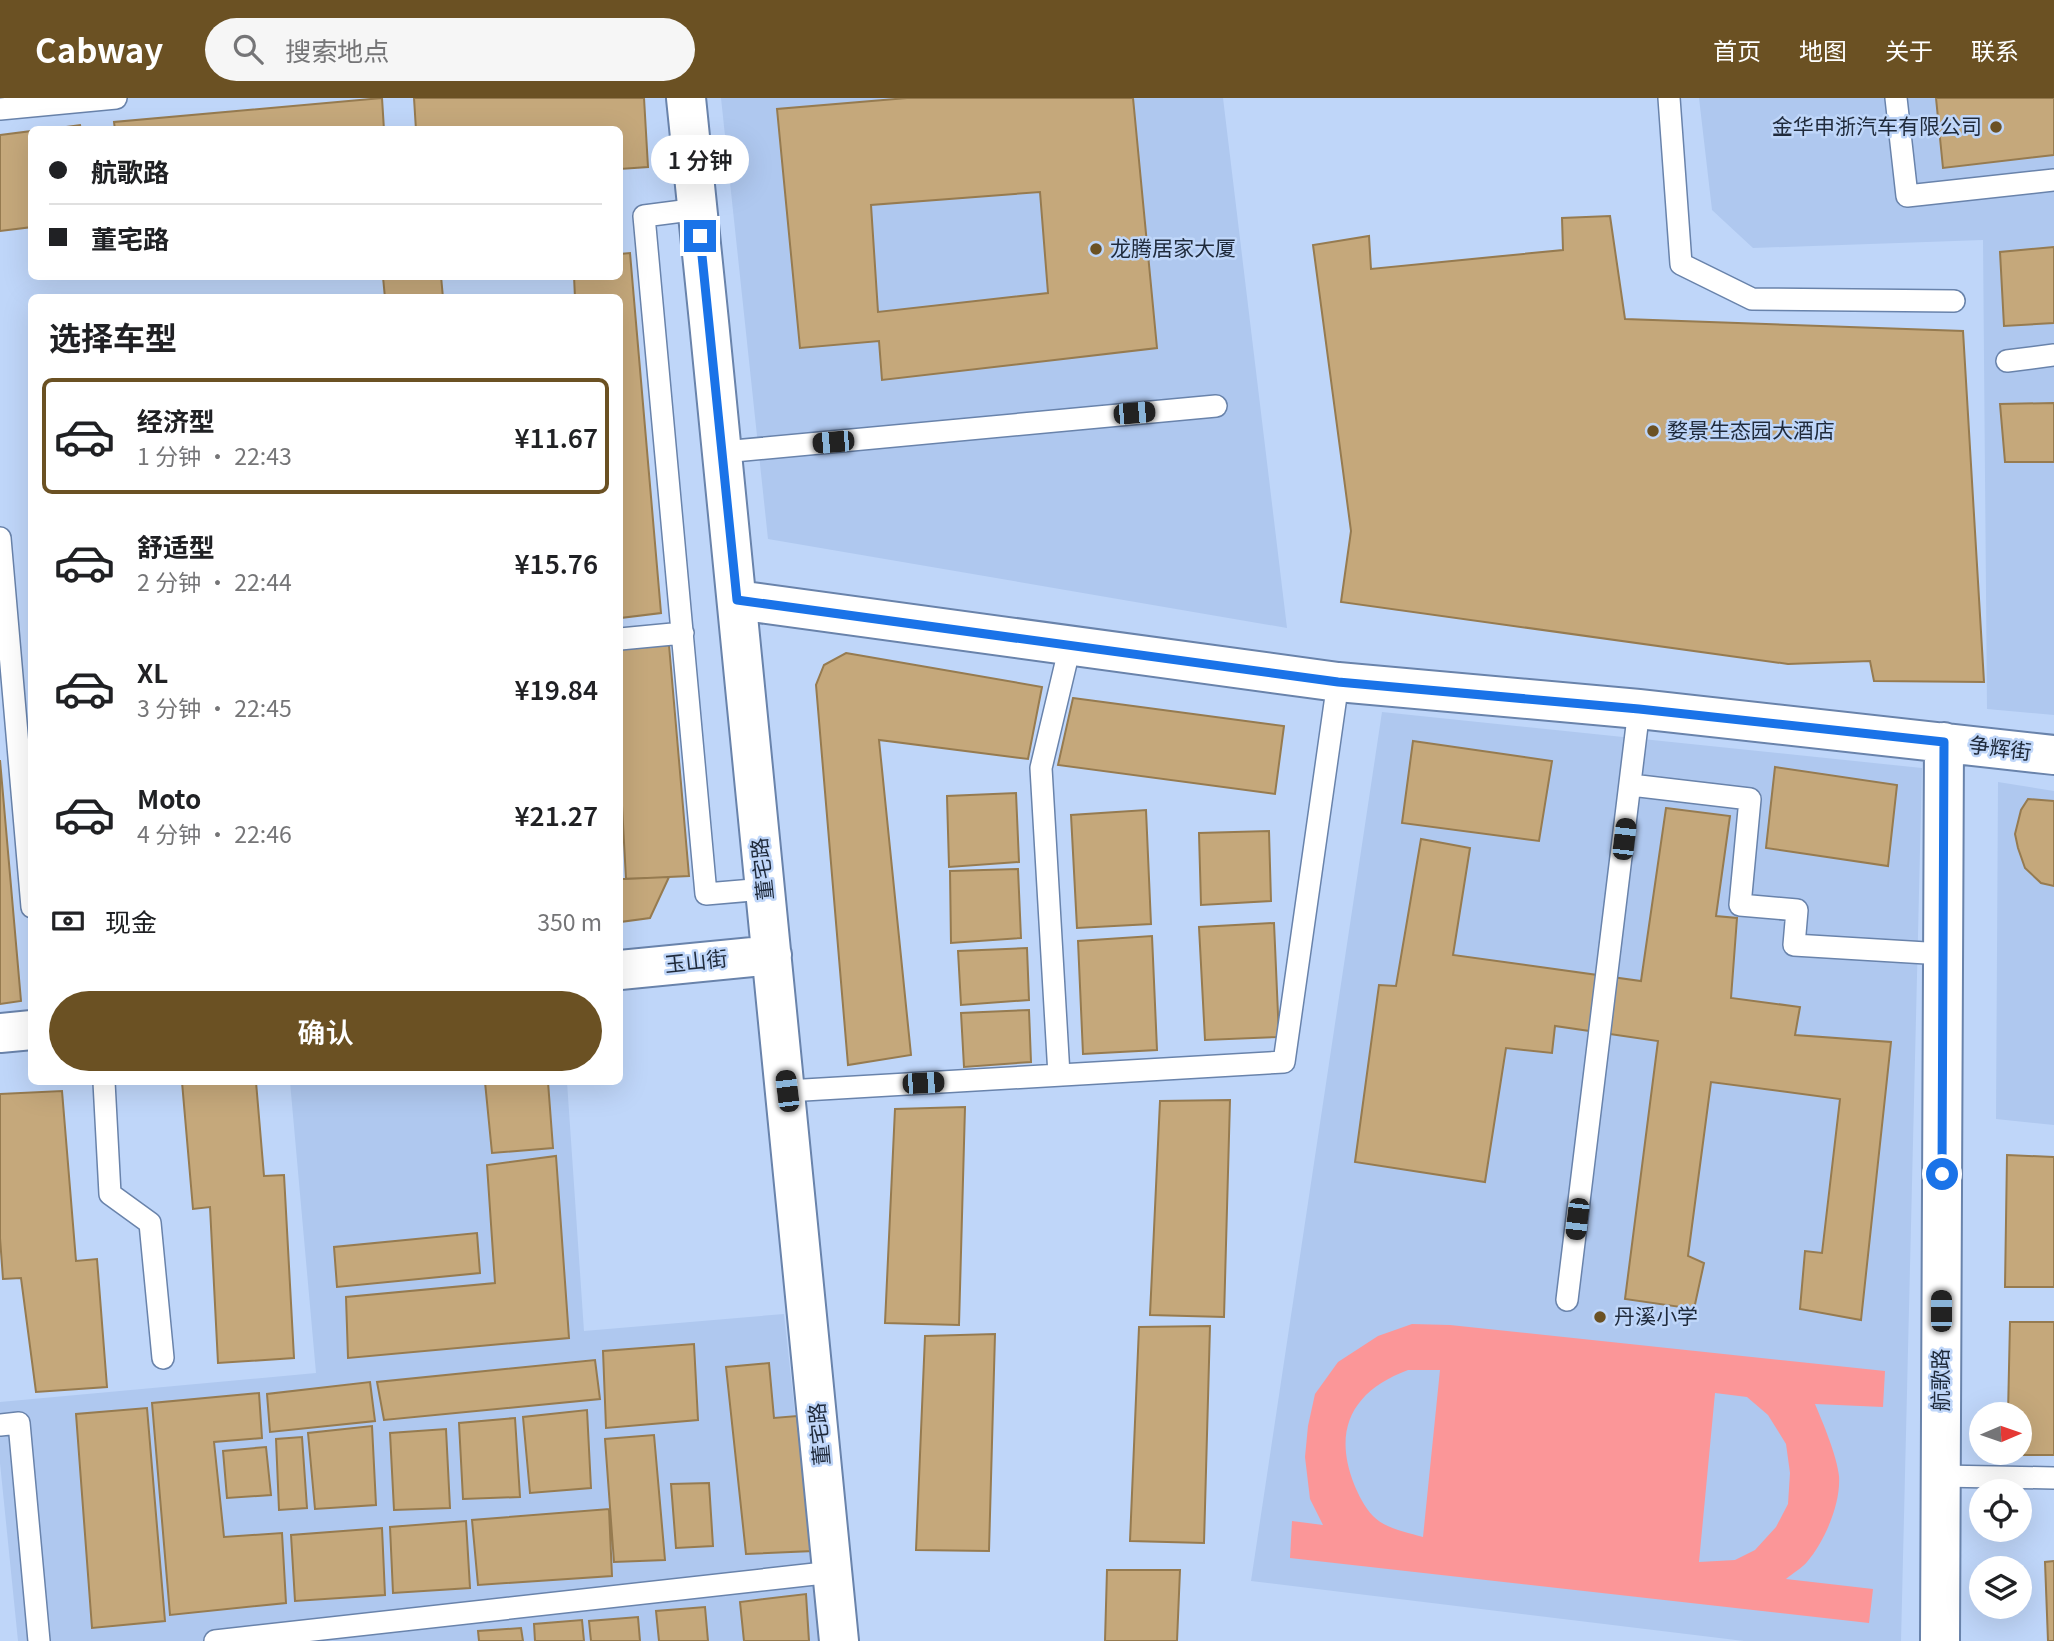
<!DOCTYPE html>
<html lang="zh">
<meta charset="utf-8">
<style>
body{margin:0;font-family:Georgia,"Noto Sans SC",serif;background:#f6f6f6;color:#202124;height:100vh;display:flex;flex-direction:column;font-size:26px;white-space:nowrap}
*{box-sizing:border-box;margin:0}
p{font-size:23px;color:#757577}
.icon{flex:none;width:38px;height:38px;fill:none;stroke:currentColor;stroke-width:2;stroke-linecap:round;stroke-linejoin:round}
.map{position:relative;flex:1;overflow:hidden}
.details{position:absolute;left:28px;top:196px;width:595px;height:791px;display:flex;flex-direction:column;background:#fff;border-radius:10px;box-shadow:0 7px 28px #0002}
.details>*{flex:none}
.banner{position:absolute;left:28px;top:28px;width:595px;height:154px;border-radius:10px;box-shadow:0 7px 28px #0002;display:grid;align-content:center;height:154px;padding:0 21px;background:#fff}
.needle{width:46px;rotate:88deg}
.buttons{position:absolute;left:1969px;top:1304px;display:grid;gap:14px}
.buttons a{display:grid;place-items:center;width:63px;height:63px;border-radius:50%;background:#fff;box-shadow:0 7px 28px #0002;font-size:35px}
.end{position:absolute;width:32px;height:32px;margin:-16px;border:9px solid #1a73e8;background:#fff;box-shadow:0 0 0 4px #fff}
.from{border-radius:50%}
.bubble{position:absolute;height:49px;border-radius:24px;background:#fff;box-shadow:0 7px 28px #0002;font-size:23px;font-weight:600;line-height:49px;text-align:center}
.car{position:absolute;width:21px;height:42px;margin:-21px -10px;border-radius:9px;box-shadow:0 0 5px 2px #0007;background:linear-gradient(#222 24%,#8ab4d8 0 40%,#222 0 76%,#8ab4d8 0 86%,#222 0)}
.banner b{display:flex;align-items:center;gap:24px;height:66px;font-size:26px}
.banner b+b{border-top:2px solid #e0e0e0}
.banner i{width:18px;height:18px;background:#202124}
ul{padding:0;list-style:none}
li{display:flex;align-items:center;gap:21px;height:116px;margin:0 14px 10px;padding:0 7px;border:4px solid transparent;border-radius:10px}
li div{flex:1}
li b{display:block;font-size:26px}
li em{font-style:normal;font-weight:600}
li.current{border-color:#6b5123}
li>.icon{width:63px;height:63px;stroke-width:1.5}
h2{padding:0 21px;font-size:32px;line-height:84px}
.pay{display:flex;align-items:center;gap:18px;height:77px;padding:0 21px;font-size:26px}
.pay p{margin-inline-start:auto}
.cta{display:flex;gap:14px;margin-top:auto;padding:14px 21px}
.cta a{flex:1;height:80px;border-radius:42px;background:#6b5123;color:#fff;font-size:28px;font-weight:600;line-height:80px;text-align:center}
header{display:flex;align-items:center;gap:42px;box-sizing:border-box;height:98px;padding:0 35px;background:#6b5123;color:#fff}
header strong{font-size:33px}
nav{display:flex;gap:38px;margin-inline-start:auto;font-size:24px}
.search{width:490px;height:63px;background:#f6f6f6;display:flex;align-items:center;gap:18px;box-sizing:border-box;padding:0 24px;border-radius:38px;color:#757577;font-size:26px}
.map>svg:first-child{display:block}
</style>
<header>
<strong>Cabway</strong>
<div class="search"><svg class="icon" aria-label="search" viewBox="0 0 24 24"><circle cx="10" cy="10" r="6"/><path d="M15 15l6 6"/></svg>搜索地点</div>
<nav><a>首页</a><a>地图</a><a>关于</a><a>联系</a></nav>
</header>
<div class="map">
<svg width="2054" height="1543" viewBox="0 0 2054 1543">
<rect width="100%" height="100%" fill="#bfd6f9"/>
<path fill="#afc8ef" d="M721,0H1223L1287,530L768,441Z
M1699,0H2054V617L1987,611L1983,142L1753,150L1712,112Z
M1382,614L1922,670L1901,1543H1744L1251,1483Z
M1998,684L2054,693V1027L1996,1021Z
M290,984H567L584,1233L784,1216L820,1543H18L0,1365V1304L316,1275Z"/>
<path fill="#fb9698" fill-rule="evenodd" d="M1412,1226L1450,1227L1885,1273L1883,1309L1815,1306C1823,1325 1837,1358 1839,1378C1841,1405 1825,1443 1807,1464C1802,1470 1793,1475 1786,1481L1873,1491L1869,1525L1290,1460L1292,1423L1323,1427L1310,1401L1305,1359L1308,1328L1315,1296L1338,1264L1378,1238ZM1408,1272H1440L1423,1439C1406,1434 1386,1431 1373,1418C1365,1410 1358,1396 1354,1386C1332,1330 1354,1292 1408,1272ZM1715,1295L1747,1299L1768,1317L1786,1346L1790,1375L1788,1406L1776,1429L1755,1452L1735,1462L1699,1464Z"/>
<path fill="#c5a87b" stroke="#967b50" stroke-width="2" fill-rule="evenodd" d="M382,0L384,32H115L114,24Z
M414,0H644L648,69L620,71V32H416Z
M907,0H1133L1157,250L882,282L879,243L800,250L777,11ZM1040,94L1048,195L878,214L871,107Z
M1936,0H2054V57L1943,70Z
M80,27L81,32H44Z
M32,33V129L0,133V37Z
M1610,118L1625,221L1963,233L1984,584L1874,583L1870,563L1788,566L1341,504L1351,433L1313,147L1369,138L1371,171L1563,152L1562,120Z
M2054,149V225L2004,228L2000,154Z
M630,155L661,515L620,520V200H575L574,178H620V156Z
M441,178L443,200H385L383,179Z
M2054,305V364H2005L2000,306Z
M669,547L689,778L626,781L620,671V551Z
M846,555L1042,589L1028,661L879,642L911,957L848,967L816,587L824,567Z
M1073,600L1284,628L1275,696L1058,667Z
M1413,643L1552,663L1539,743L1402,725Z
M0,662L21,903L0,906Z
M1775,669L1897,687L1888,768L1766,750Z
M1016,695L1019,764L949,769L947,698Z
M2028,701L2054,703V788L2041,785L2025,770L2018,750L2015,736L2021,712Z
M1666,710L1730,718L1716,818L1737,820L1731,900L1800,909L1795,937L1891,944L1861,1222L1800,1211L1805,1153L1822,1155L1840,1001L1711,984L1688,1158L1704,1165L1694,1211L1625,1201L1658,943L1555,928L1552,955L1506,950L1485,1084L1355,1064L1379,887L1396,888L1421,741L1470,750L1453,857L1641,883Z
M1146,712L1151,826L1077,830L1071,717Z
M1269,733L1271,803L1201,807L1199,735Z
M1018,771L1021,840L951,845L950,773Z
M669,779L650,820L620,824V781Z
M1274,825L1279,939L1205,942L1199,829Z
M1152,838L1157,952L1083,956L1078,843Z
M1027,850L1029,902L961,907L958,853Z
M1029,912L1031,964L964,969L961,915Z
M182,984H256L264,1078L284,1077L294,1260L218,1265L210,1109L193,1111Z
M485,984H548L553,1050L492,1055Z
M62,993L76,1163L97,1161L107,1289L36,1294L21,1180L3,1181L0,1140V996Z
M1230,1002L1224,1219L1150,1217L1160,1003Z
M965,1009L959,1227L885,1225L895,1011Z
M2007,1057L2054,1059V1189H2005Z
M556,1058L569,1240L348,1260L346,1199L495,1185L487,1067Z
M477,1135L480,1175L337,1189L334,1149Z
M2010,1224H2054V1357H2008V1354H2020V1316H2008Z
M1210,1228L1204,1445L1130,1443L1139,1229Z
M995,1236L989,1453L916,1452L925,1238Z
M694,1246L698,1322L606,1330L603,1253Z
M595,1262L600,1301L384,1322L377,1284Z
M769,1265L774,1320L797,1318L813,1453L746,1456L726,1269Z
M370,1284L375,1323L270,1334L267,1296Z
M259,1295L262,1340L214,1344L224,1439L282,1435L286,1505L170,1517L152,1305Z
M147,1310L165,1523L92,1530L76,1316Z
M587,1312L591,1390L530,1395L523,1319Z
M515,1320L520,1399L463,1401L459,1325Z
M372,1328L376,1407L315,1411L308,1335Z
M446,1331L450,1410L394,1412L390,1335Z
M654,1337L665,1462L614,1464L605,1341Z
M302,1339L307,1410L279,1412L276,1341Z
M266,1349L271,1397L227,1400L223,1353Z
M709,1385L713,1448L676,1450L671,1386Z
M609,1411L612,1478L478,1487L472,1422Z
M466,1423L470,1490L393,1495L390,1429Z
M382,1430L385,1497L295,1503L291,1437Z
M2054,1463V1543H2048L2045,1464Z
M1107,1472H1180L1177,1543H1105Z
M806,1496L809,1543H744L740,1504Z
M705,1509L708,1543H659L656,1513Z
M638,1519L640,1543H591L589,1523Z
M582,1522L584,1543H535L534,1526Z
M521,1530L523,1543H479L478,1533Z"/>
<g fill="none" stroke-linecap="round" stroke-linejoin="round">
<defs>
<path id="service" d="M1669,0L1681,166L1752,201L1954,203
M1896,0L1907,98L2054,82
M0,11L116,0
M698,111L644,118L706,796L765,791
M2007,263L2054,257
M723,354L1216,308
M0,440L32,809
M620,541L683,535
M1631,687L1750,701L1740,807L1797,812L1794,847L1943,856
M1059,977L1041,670L1070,548
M104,984L110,1096L150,1125L163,1260
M787,993L1284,964L1338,584
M1567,1202L1639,611
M0,1327L19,1325L39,1543
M1941,1378L2054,1380
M215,1543L833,1474"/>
<path id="minor" d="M686,0C739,514 791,1028 839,1543
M737,502L1338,584L1639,611L2054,657
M620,872L772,857
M0,935L32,932
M1940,1543L1944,644"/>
</defs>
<use href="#service" stroke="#6983ab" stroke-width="24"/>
<use href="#minor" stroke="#6983ab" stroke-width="42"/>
<use href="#service" stroke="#fff" stroke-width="21"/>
<use href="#minor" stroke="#fff" stroke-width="38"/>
</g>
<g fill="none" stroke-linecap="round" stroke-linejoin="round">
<path stroke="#1a73e8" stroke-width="9" d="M700,138L737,502L1338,584L1639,611L1944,644L1942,1076"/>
</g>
<g fill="#6b5123" stroke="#bfd6f9" stroke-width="2.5">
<circle cx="1996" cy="29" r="7"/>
<circle cx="1096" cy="151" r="7"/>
<circle cx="1653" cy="333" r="7"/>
<circle cx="1600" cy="1219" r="7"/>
</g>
<g text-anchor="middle" stroke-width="5" stroke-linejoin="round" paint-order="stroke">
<g font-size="21" fill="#1f2a3b" stroke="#bfd6f9" text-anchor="start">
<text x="1982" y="36" text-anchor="end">金华申浙汽车有限公司</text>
<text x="1110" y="158">龙腾居家大厦</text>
<text x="1667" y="340">婺景生态园大酒店</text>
<text x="1614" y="1226">丹溪小学</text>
</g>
<g font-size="21" fill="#1f2a3b" stroke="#bfd6f9">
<text transform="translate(2000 651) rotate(7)" y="7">争辉街</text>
<text transform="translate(763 771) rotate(-96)" y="7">董宅路</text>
<text transform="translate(696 864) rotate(-6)" y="7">玉山街</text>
<text transform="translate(1941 1282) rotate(-90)" y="7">航歌路</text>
<text transform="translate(820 1336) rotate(-95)" y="7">董宅路</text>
</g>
</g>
</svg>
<div class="buttons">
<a><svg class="needle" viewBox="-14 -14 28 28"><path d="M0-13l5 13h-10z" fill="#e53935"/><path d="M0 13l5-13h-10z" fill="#757577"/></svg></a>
<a><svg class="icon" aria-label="locate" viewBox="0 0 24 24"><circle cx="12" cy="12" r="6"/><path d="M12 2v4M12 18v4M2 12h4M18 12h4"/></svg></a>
<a><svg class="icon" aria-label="layers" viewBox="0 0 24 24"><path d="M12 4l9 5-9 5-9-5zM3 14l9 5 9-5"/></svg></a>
</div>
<i class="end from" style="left:1942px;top:1076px"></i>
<i class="end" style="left:700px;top:138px"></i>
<div class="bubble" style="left:651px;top:37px;width:98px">1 分钟</div>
<i class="car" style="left:1134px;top:315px;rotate:85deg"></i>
<i class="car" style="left:833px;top:344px;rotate:265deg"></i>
<i class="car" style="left:1624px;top:741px;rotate:7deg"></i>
<i class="car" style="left:923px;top:985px;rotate:87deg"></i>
<i class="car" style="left:787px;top:993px;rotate:353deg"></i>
<i class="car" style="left:1577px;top:1121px;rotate:187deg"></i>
<i class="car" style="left:1941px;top:1213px;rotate:0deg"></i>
<div class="banner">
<b><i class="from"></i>航歌路</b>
<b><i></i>董宅路</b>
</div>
<section class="details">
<h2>选择车型</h2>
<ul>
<li class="current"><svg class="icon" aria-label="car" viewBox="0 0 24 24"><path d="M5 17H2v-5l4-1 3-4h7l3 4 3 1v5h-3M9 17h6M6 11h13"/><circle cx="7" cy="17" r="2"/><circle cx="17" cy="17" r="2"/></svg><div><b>经济型</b><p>1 分钟 · 22:43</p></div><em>¥11.67</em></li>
<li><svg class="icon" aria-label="car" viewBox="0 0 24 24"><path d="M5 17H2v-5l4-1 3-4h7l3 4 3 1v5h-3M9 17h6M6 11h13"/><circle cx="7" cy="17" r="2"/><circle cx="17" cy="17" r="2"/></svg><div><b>舒适型</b><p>2 分钟 · 22:44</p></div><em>¥15.76</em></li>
<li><svg class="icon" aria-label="car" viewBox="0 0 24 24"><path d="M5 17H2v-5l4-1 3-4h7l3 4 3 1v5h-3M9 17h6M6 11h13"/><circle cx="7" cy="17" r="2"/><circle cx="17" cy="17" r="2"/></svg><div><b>XL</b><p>3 分钟 · 22:45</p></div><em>¥19.84</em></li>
<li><svg class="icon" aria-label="car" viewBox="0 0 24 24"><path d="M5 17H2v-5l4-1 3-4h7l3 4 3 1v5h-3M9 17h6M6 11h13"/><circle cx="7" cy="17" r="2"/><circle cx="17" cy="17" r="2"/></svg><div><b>Moto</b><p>4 分钟 · 22:46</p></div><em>¥21.27</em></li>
</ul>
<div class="pay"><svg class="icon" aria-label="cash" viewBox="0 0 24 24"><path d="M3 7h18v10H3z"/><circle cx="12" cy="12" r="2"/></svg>现金<p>350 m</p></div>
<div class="cta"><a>确认</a></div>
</section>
</div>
